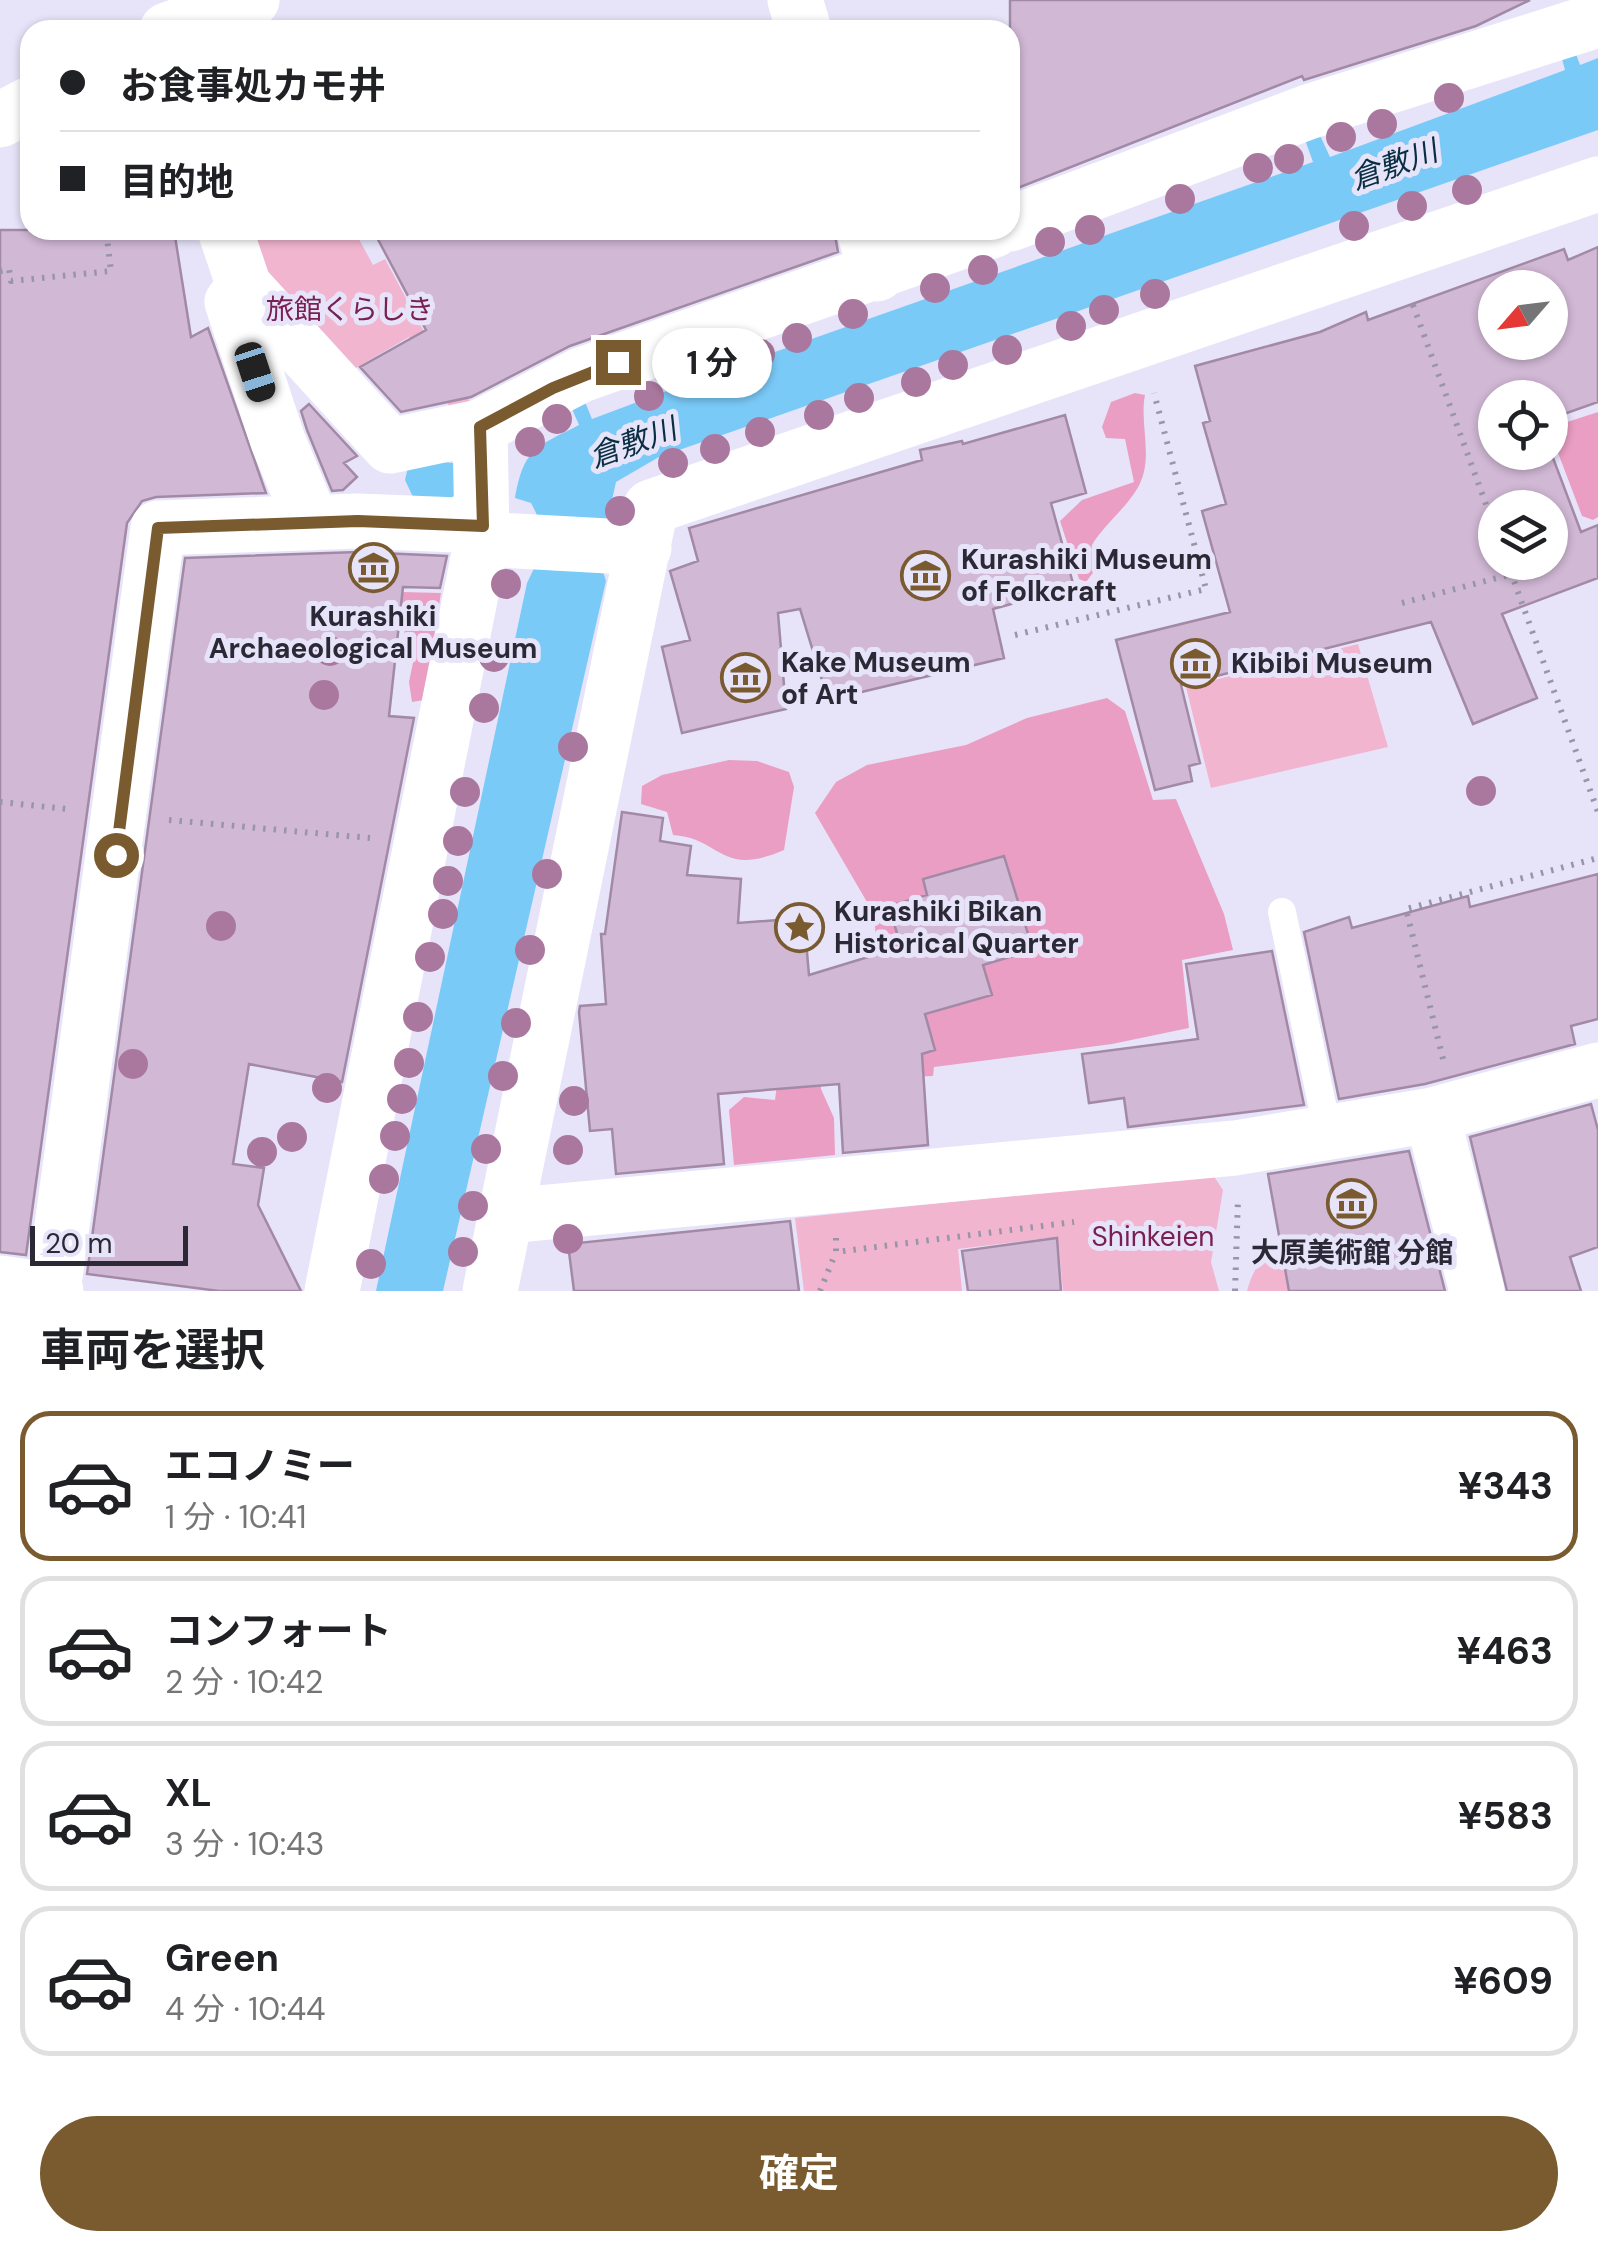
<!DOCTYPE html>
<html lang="ja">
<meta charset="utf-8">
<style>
body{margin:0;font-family:"DM Sans","Noto Sans JP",sans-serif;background:#f6f6f6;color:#202124;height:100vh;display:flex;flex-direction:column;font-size:38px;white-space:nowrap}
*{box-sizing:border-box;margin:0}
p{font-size:32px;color:#757577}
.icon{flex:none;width:55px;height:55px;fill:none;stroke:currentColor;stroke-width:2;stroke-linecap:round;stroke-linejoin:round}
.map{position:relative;height:1291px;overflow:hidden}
.drawer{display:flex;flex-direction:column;background:#fff;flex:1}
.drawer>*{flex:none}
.banner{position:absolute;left:20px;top:20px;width:1000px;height:220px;border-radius:30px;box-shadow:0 2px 8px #0004;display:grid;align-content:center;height:220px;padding:0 40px;background:#fff}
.needle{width:65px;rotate:242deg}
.controls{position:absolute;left:1478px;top:270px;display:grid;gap:20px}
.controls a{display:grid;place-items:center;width:90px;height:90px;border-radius:50%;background:#fff;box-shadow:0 2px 8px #0004;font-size:50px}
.scale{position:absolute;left:30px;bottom:25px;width:158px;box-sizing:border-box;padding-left:10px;border:5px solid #2c2937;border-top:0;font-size:28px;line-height:35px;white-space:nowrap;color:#2c2937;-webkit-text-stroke:8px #e7e4fa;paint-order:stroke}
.end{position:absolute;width:45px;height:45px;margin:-22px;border:12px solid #795b2f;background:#fff;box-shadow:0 0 0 5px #fff}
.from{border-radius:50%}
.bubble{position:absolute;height:70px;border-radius:35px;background:#fff;box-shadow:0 2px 8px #0004;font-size:32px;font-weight:700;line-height:70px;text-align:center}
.car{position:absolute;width:30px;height:60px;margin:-30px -15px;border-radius:12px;box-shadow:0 0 8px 2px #0007;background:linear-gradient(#222 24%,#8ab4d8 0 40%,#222 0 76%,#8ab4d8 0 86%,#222 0)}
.banner b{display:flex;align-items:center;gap:35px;height:95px;font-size:38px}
.banner b+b{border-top:2px solid #e0e0e0}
.banner i{width:25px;height:25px;background:#202124}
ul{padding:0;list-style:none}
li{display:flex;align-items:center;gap:30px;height:150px;margin:0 20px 15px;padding:0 20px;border:5px solid #e0e0e0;border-radius:30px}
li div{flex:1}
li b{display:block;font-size:38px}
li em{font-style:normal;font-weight:700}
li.active{border-color:#795b2f}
li>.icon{width:90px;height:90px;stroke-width:1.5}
h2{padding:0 40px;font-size:45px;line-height:120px}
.primary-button{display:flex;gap:20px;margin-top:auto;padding:20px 40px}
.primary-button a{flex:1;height:115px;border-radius:60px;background:#795b2f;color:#fff;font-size:40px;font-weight:700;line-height:115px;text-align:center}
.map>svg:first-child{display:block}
</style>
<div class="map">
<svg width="1598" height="1291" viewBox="0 0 1598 1291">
<rect width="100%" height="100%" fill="#e7e4fa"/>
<path fill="#f1b5d0" d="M252,230H354L373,265L385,259L429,341L437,338L471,404L449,406L409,337L354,369L274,297Z
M1358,644L1388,747L1211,788L1186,687Z
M1213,1175L1223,1190L1211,1262L1219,1291H1063L1059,1248L1048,1238L958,1249L962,1291H804L795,1218Z
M1349,1252L1296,1291H1247C1252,1273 1258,1259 1277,1253L1281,1267Z"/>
<path fill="#eb9ec3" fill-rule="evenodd" d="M1135,393L1145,395C1139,425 1155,460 1137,489C1125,509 1104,525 1092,545L1095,570L1086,582L1079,579L1060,521L1082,500L1134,482L1125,439L1106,438L1102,427L1111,402Z
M1598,412V517L1593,520L1582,516L1552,437L1555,426Z
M362,591L441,593L424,700L412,702L409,682L415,653L402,644L405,630L418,624L412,610Z
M1107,698L1125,711L1153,800L1176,799L1224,914L1233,950L1182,960L1189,1028L1112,1044L934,1067L933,1076L886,1078L874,914L815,813L836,782L867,765L966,745L1027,718ZM1004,856L1032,950L983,965L991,995L925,1014L889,906L927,895L923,879Z
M729,760L757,761L789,772L794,787L784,850C720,878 721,838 673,835L667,812L641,804L642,786L662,775Z
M820,1069L821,1089L834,1118L835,1155L734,1165L729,1110L744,1097L775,1100L779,1071Z"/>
<path fill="#7acaf8" d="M1576,54L1580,65L1598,58V130L659,457L616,482L599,559L606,581L443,1291H376L527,583C543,550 549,536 531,503L515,498C524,448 536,447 579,425L569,402L583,397L592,419L704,377L698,356L711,350L721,371L1313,162L1304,137L1318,131L1330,157L1565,70L1562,59Z
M410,458L461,464V492L452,497L449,514H421L405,480Z"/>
<path fill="#d1b8d5" stroke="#a28aa6" stroke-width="2.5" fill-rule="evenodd" d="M1010,0H1530L1476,26L1304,80L1302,76L1010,191Z
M0,230H174L191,337L208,328L266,493L156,497L142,501L127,523L26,1255L0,1252Z
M373,230H834L838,252L570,346L471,397L401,412L360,367L426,330Z
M1598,247V402L1550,419V398H1495V452L1550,450L1581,532L1598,525V578L1502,614L1537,698L1473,724L1431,622L1181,685L1200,763L1189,766L1192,781L1155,790L1116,640L1230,612L1202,511L1226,504L1203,423L1210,421L1195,366L1320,332L1366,312L1368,320L1564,249L1568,260ZM1495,288H1550V342H1495ZM1495,508H1550V562H1495Z
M309,404L357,456L344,463L357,477L343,490L332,491L307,430L301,411Z
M1065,415L1086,493L1051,503L1074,587L993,609L1004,658L828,700L800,609L778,613L786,709L682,733L662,647L690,640L670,571L698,561L689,528L922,460L920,450L962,441L963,444Z
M358,552L447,556L440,588L403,587L389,716L414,718L342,1082L249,1064L233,1164L264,1168L258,1205L301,1291H219L87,1274L185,558Z
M622,812L663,818L660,841L691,846L687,875L741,879L738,923L804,918L809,975L901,947L889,906L927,895L923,879L1004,856L1033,950L983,965L992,995L925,1014L935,1050L922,1054L928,1145L843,1153L839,1084L718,1094L724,1164L616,1174L612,1129L590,1131L579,1012L580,1006L606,1004L601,934H605Z
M1598,874V1019L1571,1026L1575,1044L1425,1084L1339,1099L1304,932L1349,917L1352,928L1468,896L1470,907Z
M1272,951L1304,1105L1128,1127L1124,1098L1089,1103L1082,1054L1198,1039L1186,964Z
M1591,1104L1598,1130V1247L1570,1257L1581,1291H1507L1470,1137Z
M1409,1151L1445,1291H1289L1268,1174Z
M790,1221L799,1291H574L568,1244Z
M1057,1238L1061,1291H968L962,1251Z"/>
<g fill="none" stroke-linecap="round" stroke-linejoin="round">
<path stroke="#9895a7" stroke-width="6" stroke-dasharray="2.5 8" stroke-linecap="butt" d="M0,271L9,269L11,281L111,271L106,230
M1413,305L1495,529
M1507,562L1598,812
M1402,603L1512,574
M1015,635L1206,589L1154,393
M0,802L67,809
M169,820L370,838
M1443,1059L1406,909L1598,858
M836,1238V1252L1074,1222
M820,1291L836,1252
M1235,1291L1238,1199"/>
<path stroke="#fff" stroke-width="28" d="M1282,912L1328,1133"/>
<path stroke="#fff" stroke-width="55" d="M795,0L804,30
M167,30L252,0
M0,120L30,104
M1010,224L1308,112L1598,20
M225,230L244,286L232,302L278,441L312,523
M864,230L877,274
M244,286L390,446L480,427
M482,539L644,548
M1432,1115L1477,1291
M506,1216L1235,1148L1432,1115L1598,1070
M0,1283L56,1291
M53,1291L158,528L358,521L483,526
M332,1291L482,539L480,427L581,375L994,230
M490,1291L651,507L1598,184"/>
</g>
<g fill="#aa789e">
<circle cx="1449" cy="98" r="15"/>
<circle cx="1382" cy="124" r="15"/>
<circle cx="1341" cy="137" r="15"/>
<circle cx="1289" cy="159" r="15"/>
<circle cx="1258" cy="168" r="15"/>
<circle cx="1467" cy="190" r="15"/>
<circle cx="1180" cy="199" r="15"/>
<circle cx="1412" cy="206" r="15"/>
<circle cx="1354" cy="226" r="15"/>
<circle cx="1090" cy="230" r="15"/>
<circle cx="1050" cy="242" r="15"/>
<circle cx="983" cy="270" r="15"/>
<circle cx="935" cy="288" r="15"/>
<circle cx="1155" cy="294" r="15"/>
<circle cx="1104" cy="310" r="15"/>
<circle cx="853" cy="314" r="15"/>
<circle cx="1071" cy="326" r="15"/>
<circle cx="797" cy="338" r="15"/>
<circle cx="1007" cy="350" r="15"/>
<circle cx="760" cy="354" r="15"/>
<circle cx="953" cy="365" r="15"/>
<circle cx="686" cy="378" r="15"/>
<circle cx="916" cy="382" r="15"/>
<circle cx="649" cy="396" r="15"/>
<circle cx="859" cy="398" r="15"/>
<circle cx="819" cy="415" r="15"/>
<circle cx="557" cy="419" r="15"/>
<circle cx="760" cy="432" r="15"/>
<circle cx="530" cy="442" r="15"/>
<circle cx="715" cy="449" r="15"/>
<circle cx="673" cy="463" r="15"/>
<circle cx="620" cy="511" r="15"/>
<circle cx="506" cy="584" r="15"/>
<circle cx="330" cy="651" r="15"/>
<circle cx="494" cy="657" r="15"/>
<circle cx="324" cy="695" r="15"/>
<circle cx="484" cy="708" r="15"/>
<circle cx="573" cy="747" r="15"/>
<circle cx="1481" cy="791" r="15"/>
<circle cx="465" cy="792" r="15"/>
<circle cx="458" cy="841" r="15"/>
<circle cx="547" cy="874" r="15"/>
<circle cx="448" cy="881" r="15"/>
<circle cx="443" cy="914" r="15"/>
<circle cx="221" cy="926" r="15"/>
<circle cx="530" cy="950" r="15"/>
<circle cx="430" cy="957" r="15"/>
<circle cx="418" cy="1017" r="15"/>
<circle cx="516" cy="1023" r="15"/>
<circle cx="409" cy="1063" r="15"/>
<circle cx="133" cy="1064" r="15"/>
<circle cx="503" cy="1076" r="15"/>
<circle cx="327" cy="1088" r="15"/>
<circle cx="402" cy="1099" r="15"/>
<circle cx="574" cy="1101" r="15"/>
<circle cx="395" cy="1136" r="15"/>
<circle cx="292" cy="1137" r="15"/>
<circle cx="486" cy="1149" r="15"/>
<circle cx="568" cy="1150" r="15"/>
<circle cx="262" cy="1152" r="15"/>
<circle cx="384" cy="1179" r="15"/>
<circle cx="473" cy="1206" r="15"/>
<circle cx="568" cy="1239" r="15"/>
<circle cx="463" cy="1252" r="15"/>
<circle cx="371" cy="1264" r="15"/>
</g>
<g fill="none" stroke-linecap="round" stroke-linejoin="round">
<path stroke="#795b2f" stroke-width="12" d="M116,855L158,528L358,521L483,526L480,427L553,388L618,362"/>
</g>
<defs>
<symbol id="museum-ring" viewBox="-11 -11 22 22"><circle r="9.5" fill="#e7e4fa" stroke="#795b2f" stroke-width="1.5"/><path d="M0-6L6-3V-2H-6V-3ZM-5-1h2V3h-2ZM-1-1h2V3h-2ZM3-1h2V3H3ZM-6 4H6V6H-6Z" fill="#795b2f"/></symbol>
<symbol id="sight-ring" viewBox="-11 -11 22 22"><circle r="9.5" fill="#e7e4fa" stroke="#795b2f" stroke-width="1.5"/><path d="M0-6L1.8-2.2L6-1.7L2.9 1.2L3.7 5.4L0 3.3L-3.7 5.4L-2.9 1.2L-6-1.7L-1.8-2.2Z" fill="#795b2f"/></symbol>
</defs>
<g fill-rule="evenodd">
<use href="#museum-ring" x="346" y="540" width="55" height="55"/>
<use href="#museum-ring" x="898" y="548" width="55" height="55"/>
<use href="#museum-ring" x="1168" y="636" width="55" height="55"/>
<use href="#museum-ring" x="718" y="650" width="55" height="55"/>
<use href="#sight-ring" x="772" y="900" width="55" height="55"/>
<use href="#museum-ring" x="1324" y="1176" width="55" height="55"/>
</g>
<g text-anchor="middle" stroke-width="10" stroke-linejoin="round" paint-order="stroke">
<g font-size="28" fill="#782052" stroke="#e7e4fa">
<text x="350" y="319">旅館くらしき</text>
<text x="1153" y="1246">Shinkeien</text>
</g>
<g font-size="28" font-weight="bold" fill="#2c2937" stroke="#e7e4fa" text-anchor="start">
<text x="961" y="569">Kurashiki Museum<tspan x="961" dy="32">of Folkcraft</tspan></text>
<text x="373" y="626" text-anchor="middle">Kurashiki<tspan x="373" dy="32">Archaeological Museum</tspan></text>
<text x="781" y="672">Kake Museum<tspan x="781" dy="32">of Art</tspan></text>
<text x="1231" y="673">Kibibi Museum</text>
<text x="834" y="921">Kurashiki Bikan<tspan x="834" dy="32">Historical Quarter</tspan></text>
<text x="1352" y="1262" text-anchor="middle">大原美術館 分館</text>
</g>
<g font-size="30" font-style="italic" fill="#092e41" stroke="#e7e4fa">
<text transform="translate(1394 165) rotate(-20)" y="10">倉敷川</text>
<text transform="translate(633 443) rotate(-20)" y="10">倉敷川</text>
</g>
</g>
</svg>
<div class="controls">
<a><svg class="needle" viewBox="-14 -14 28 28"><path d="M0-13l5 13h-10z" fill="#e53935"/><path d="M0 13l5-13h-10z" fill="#757577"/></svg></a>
<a><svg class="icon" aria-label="locate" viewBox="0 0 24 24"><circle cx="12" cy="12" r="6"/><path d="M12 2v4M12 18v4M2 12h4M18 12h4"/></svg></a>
<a><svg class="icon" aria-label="layers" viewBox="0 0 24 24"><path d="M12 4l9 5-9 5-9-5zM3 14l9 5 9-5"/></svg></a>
</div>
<div class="scale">20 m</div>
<i class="end from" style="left:116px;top:855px"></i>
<i class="end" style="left:618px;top:362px"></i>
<div class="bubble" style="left:652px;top:328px;width:120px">1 分</div>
<i class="car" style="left:255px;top:372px;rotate:162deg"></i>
<div class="banner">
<b><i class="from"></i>お食事処カモ井</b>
<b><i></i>目的地</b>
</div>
</div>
<section class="drawer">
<h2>車両を選択</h2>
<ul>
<li class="active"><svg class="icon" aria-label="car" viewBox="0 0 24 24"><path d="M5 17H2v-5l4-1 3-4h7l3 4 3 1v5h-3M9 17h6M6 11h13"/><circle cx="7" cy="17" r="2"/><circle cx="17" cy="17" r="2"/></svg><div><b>エコノミー</b><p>1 分 · 10:41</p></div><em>¥343</em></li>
<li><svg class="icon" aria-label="car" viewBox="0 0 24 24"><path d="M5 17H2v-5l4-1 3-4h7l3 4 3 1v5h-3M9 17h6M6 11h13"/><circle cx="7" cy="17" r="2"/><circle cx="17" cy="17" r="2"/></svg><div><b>コンフォート</b><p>2 分 · 10:42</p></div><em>¥463</em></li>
<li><svg class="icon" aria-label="car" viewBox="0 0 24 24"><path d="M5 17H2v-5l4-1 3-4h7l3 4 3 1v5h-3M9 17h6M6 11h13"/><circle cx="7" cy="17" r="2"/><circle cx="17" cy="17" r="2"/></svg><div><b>XL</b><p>3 分 · 10:43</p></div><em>¥583</em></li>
<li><svg class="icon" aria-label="car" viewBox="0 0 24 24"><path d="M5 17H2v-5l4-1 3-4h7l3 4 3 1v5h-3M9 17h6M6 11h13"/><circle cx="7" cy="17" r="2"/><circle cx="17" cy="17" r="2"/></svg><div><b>Green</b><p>4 分 · 10:44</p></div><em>¥609</em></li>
</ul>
<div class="primary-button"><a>確定</a></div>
</section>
